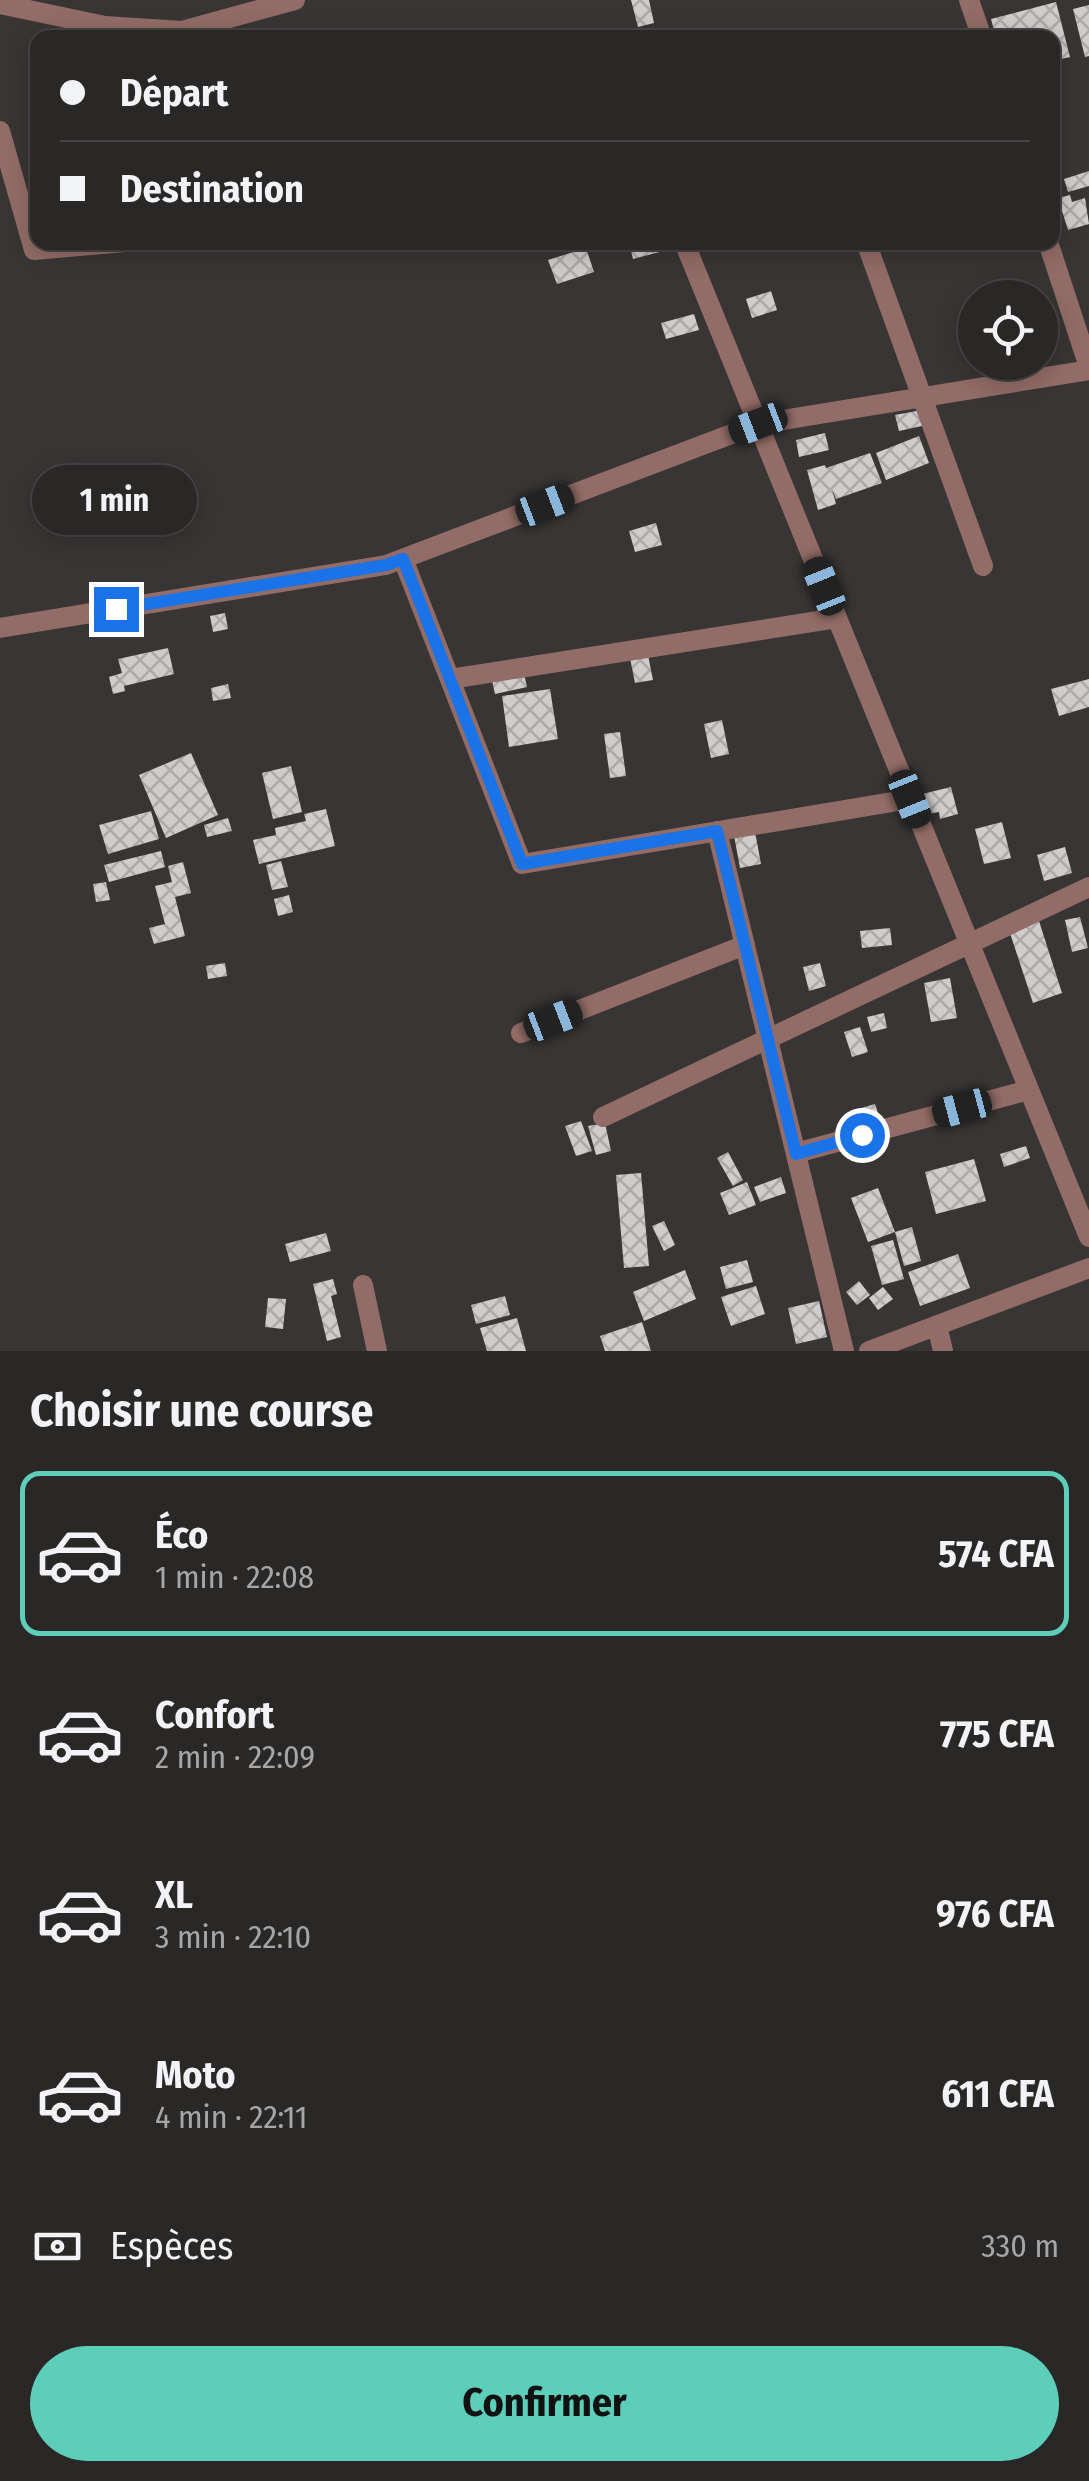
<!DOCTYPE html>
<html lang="fr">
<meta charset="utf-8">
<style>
body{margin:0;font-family:"Fira Sans Condensed",sans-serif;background:#32302f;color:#f1f3f6;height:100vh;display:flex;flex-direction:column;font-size:38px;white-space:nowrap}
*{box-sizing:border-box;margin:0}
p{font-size:32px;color:#a5a6a7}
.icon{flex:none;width:55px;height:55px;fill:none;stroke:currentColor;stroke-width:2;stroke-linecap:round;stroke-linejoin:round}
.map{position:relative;height:1351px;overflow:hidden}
.side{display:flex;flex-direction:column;background:#2a2827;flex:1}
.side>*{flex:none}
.guide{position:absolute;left:30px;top:30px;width:1030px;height:220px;border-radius:20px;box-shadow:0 5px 25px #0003,0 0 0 2px #464444;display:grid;align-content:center;height:220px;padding:0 30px;background:#2a2827}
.buttons{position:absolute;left:958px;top:280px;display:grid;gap:20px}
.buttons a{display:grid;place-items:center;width:100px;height:100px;border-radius:50%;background:#2a2827;box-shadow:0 5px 25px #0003,0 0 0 2px #464444;font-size:50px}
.end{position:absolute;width:45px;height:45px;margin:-22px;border:12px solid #1a73e8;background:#fff;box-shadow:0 0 0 5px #fff}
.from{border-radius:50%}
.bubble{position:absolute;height:70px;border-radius:35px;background:#2a2827;box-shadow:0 5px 25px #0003,0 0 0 2px #464444;font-size:32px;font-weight:700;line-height:70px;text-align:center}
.car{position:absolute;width:30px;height:60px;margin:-30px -15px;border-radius:12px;box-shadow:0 0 8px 2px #0007;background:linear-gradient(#222 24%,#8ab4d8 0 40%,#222 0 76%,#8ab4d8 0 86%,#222 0)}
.guide b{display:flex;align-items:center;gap:35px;height:95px;font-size:38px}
.guide b+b{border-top:2px solid #464444}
.guide i{width:25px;height:25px;background:#f1f3f6}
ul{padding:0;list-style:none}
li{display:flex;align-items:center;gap:30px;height:165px;margin:0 20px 15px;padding:0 10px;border:5px solid transparent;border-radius:20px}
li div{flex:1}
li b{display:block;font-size:38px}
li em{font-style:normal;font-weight:700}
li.current{border-color:#5dceb9}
li>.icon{width:90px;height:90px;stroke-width:1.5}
h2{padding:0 30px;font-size:45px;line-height:120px}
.pay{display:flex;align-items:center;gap:25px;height:110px;padding:0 30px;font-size:38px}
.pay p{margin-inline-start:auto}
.button{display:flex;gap:20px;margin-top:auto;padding:20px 30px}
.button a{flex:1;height:115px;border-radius:60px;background:#5dceb9;color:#111;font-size:40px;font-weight:700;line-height:115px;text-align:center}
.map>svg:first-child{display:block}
</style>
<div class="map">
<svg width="1089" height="1351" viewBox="0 0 1089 1351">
<defs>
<pattern id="building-cross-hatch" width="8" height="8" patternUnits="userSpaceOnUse" patternTransform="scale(2.5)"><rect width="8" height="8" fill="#d0cccb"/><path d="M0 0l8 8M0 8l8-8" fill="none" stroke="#aca9a8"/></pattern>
</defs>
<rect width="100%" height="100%" fill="#383534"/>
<path fill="url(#building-cross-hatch)" d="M631,0H649L654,23L638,27Z
M1056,2L1070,57L1052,61V38H996L991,19Z
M1089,5V56L1085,57L1073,9Z
M1089,171V186L1068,192L1064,179Z
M1070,195L1072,202L1085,198L1089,224L1068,230L1058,198Z
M629,242H670L671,249L633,259Z
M586,248L594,272L557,284L548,260Z
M771,291L777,310L752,318L746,299Z
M694,314L699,330L666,339L661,323Z
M927,409L931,424L899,431L895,415Z
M825,433L829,450L799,457L796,440Z
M919,436L929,463L886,480L876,453Z
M870,453L882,483L836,499L832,489L836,504L818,510L807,470L825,465L826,468Z
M656,523L662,545L635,552L629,531Z
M225,613L228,629L213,632L210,616Z
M168,648L174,674L124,686L125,691L113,694L109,677L122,673L118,659Z
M647,650L653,680L635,683L629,653Z
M523,669L527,687L495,694L491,676Z
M1089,679V707L1059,716L1051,689Z
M228,684L231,698L213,701L211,688Z
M550,689L558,739L509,747L502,696Z
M722,720L729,754L711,758L704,724Z
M620,732L626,776L610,778L604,734Z
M191,753L218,815L166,838L139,775Z
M291,766L302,812L273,819L262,773Z
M951,787L958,814L940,819L939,812L923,815L918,795Z
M326,809L335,846L259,864L253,840L276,835L275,828L306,821L304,814Z
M151,811L159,839L108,854L99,825Z
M228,818L232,831L207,837L204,825Z
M1002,822L1011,858L984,864L975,829Z
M754,826L761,864L740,868L733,830Z
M1065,847L1072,873L1044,881L1037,855Z
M161,851L165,867L109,882L104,865Z
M281,861L288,887L272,890L266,865Z
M183,862L191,893L175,897L185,936L154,944L149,928L165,924L155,886L172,882L168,866Z
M106,882L110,900L96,902L93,884Z
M289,895L293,912L278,916L274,899Z
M1080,917L1088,948L1072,952L1065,920Z
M1039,921L1062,993L1033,1003L1009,930Z
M890,928L892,945L862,948L860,931Z
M225,963L227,976L208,979L206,966Z
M820,963L826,986L809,991L803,967Z
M950,978L957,1018L931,1022L924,983Z
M884,1013L887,1028L871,1032L867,1017Z
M860,1027L868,1052L852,1057L844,1032Z
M875,1104L880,1119L862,1124L858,1109Z
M581,1121L592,1151L576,1156L565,1126Z
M605,1123L611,1151L596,1155L588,1126Z
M1026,1146L1030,1158L1004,1167L1000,1154Z
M728,1152L743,1180L733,1186L717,1158Z
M974,1159L986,1201L936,1214L925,1172Z
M641,1173L649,1266L624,1268L616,1175Z
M781,1177L786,1193L760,1202L754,1187Z
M747,1182L756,1205L729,1215L720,1193Z
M878,1188L895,1232L868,1242L851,1198Z
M664,1221L675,1245L664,1251L652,1226Z
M912,1227L921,1261L904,1266L895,1232Z
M326,1233L331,1251L290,1262L285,1244Z
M893,1240L904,1279L882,1285L871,1246Z
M958,1254L970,1288L920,1306L908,1272Z
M747,1260L753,1282L726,1289L720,1267Z
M685,1270L696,1299L644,1321L633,1292Z
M333,1279L337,1294L331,1296L341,1337L327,1341L313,1284Z
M859,1281L870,1295L857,1305L846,1292Z
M756,1286L765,1314L731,1326L721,1297Z
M883,1287L893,1299L878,1310L869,1298Z
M505,1296L510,1315L476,1324L471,1305Z
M268,1298L286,1299L283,1329L265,1327Z
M819,1301L827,1337L796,1344L788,1308Z
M517,1318L526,1351H487L480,1328Z
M642,1322L651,1351H605L600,1336Z"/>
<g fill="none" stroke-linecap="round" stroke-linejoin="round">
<path stroke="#926c66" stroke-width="20" d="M969,0L982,38
M0,4L105,26L182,31L295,0
M0,131L34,250L125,242
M684,242L1089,1237
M866,242L983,566
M1048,242L1089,367
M403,559L522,864L910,799
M0,628L386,565L758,424L1089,370
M450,679L837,618
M717,831L844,1351
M521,1033L745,945
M603,1117L1089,887
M796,1153L1029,1090
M363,1285L377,1351
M937,1325L943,1351
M869,1351L1089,1268"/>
</g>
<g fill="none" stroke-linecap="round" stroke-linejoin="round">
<path stroke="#1a73e8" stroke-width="12" d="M116,609L386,565L403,559L522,864L717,831L796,1154L862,1135"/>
</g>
</svg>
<div class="buttons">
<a><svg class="icon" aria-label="locate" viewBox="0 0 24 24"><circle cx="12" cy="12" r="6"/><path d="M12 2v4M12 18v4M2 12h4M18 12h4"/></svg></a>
</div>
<i class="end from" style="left:862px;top:1135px"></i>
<i class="end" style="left:116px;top:609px"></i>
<div class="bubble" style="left:32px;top:465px;width:165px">1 min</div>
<i class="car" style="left:758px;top:424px;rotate:249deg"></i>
<i class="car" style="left:545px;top:505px;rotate:69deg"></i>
<i class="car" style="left:824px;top:586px;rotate:338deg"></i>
<i class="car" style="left:910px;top:799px;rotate:158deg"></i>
<i class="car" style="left:553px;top:1020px;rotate:69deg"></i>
<i class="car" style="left:962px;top:1108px;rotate:255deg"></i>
<div class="guide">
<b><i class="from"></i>Départ</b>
<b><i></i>Destination</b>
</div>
</div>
<section class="side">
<h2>Choisir une course</h2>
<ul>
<li class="current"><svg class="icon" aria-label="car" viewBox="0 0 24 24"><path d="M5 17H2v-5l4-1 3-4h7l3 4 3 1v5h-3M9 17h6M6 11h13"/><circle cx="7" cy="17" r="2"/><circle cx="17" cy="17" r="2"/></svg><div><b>Éco</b><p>1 min · 22:08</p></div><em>574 CFA</em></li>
<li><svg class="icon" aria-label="car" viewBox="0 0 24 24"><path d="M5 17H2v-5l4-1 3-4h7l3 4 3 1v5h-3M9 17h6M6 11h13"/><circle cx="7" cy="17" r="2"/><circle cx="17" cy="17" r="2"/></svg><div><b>Confort</b><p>2 min · 22:09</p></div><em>775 CFA</em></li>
<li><svg class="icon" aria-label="car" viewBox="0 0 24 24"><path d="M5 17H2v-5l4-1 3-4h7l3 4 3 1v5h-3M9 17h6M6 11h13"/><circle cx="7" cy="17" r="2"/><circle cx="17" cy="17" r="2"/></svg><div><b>XL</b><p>3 min · 22:10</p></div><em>976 CFA</em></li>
<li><svg class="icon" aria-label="car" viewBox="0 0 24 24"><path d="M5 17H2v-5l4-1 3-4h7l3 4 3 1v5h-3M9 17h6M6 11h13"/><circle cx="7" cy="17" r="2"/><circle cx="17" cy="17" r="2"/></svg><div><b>Moto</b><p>4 min · 22:11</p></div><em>611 CFA</em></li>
</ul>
<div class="pay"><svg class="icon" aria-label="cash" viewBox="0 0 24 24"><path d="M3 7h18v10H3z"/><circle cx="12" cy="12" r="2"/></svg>Espèces<p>330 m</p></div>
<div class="button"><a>Confirmer</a></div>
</section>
